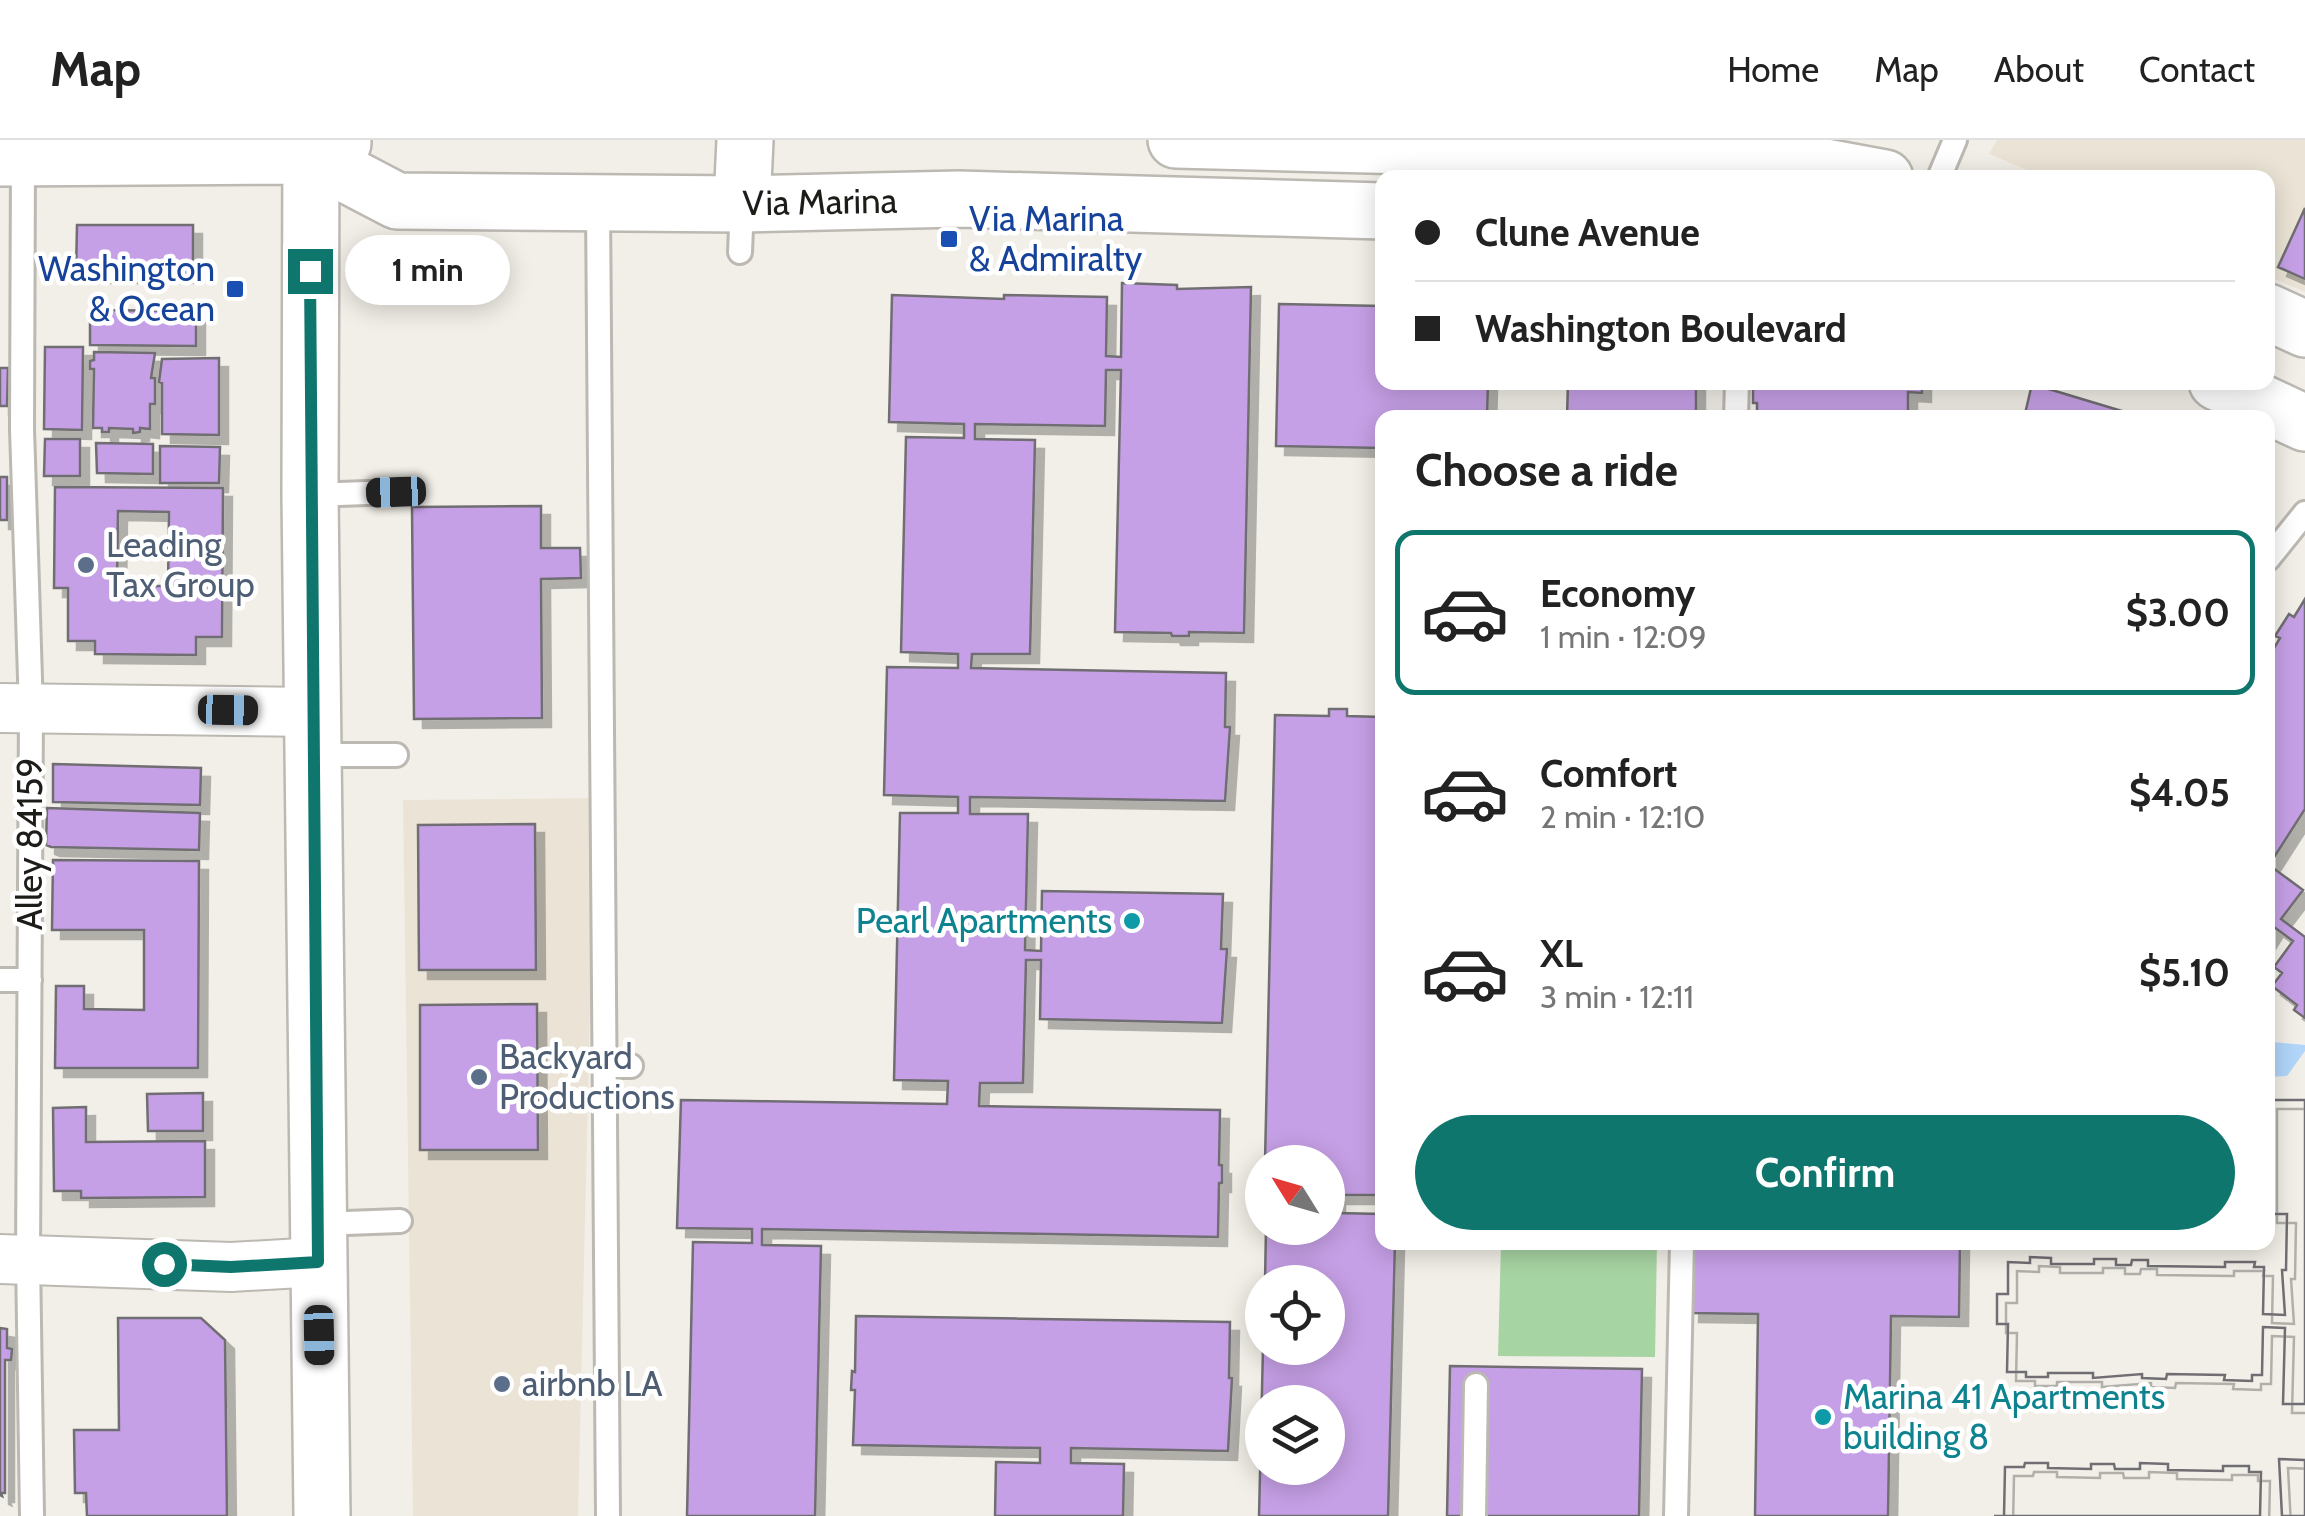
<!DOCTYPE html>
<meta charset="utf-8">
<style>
body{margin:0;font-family:Cabin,sans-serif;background:#f2f2f2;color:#222;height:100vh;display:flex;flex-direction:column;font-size:38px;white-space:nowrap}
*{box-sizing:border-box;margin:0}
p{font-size:32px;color:#767676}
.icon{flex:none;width:55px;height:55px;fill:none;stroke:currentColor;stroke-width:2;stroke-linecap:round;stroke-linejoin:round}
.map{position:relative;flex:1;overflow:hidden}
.panel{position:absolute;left:1375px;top:270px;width:900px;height:840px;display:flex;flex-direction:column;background:#fff;border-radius:20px;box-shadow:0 5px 25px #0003}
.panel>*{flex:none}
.banner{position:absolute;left:1375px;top:30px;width:900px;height:220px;border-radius:20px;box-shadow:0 5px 25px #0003;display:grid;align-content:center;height:220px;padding:0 40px;background:#fff}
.needle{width:65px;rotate:307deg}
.fabs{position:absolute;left:1245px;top:1005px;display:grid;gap:20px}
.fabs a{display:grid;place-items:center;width:100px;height:100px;border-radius:50%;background:#fff;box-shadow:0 5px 25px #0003;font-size:50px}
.end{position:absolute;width:45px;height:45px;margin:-22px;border:12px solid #0f766e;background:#fff;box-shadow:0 0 0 5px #fff}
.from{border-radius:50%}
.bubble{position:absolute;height:70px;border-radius:35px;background:#fff;box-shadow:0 5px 25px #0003;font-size:32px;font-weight:700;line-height:70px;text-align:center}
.car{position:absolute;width:30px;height:60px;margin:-30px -15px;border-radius:12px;box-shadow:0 0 8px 2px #0007;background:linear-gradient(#222 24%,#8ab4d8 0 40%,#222 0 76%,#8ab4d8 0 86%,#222 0)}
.banner b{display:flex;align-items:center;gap:35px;height:95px;font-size:38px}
.banner b+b{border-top:2px solid #e0e0e0}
.banner i{width:25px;height:25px;background:#222}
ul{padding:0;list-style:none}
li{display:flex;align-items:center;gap:30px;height:165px;margin:0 20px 15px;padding:0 20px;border:5px solid transparent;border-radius:20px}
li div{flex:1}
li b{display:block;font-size:38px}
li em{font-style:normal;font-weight:700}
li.selected{border-color:#0f766e}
li>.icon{width:90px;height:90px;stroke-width:1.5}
h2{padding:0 40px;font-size:45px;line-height:120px}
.primary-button{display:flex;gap:20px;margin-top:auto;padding:20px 40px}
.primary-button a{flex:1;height:115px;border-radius:60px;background:#0f766e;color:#fff;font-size:40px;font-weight:700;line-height:115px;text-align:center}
header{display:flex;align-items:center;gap:60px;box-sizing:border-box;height:140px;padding:0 50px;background:#fff;border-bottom:2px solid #e0e0e0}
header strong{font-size:48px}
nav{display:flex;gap:55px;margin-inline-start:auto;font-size:35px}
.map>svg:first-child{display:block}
</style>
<header>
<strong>Map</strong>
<nav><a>Home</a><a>Map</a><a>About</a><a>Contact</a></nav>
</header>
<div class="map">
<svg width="2305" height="1376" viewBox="0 0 2305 1376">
<defs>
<filter id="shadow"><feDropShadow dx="9" dy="9" stdDeviation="0" flood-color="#0004"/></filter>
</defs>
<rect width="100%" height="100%" fill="#f2efe8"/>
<path fill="#ebe4d6" d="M1997,0H2305V152L2268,136V38L2044,37L1989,14Z
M595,658L578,1376H413L403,660Z"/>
<path fill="#a7d4a3" d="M1501,1103H1657L1655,1217L1498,1216Z"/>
<path fill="#b1d6fa" d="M2268,898L2272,902L2305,905V911L2287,936L2268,937Z"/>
<path fill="#c6a0e6" stroke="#716e73" stroke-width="2.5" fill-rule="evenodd" filter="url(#shadow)" d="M2305,68V139L2278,127Z
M77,85H193V134H76Z
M1122,143L1177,145V149L1251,147L1244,493L1189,492V496H1172L1171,493L1115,492L1121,230H1106L1105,286L975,284V299L1035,300L1030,514H972L971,528L1226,533L1225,587H1230L1225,661L970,657V674H1028L1025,810L1041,811L1042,751L1223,754L1221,809H1227L1222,883L1040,879L1041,820H1026L1023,943H980L979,966L1220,970L1219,1025H1222V1043H1219L1218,1097L762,1089V1105L821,1106L815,1376H687L693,1102L752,1103V1089L677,1088L681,960L947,964L948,941L894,940L900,673H958V657L884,655L887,527L958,528V514L901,512L906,297L964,298V284L889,282L892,155L1004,159V155L1107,157L1106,216L1121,217Z
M1279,164L1382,166V242H1488L1487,278H1382V308L1276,306Z
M90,170L196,171V206L90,205Z
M45,207H83L82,290L44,289Z
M94,212L155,213L151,238H155V264H150V289L140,288V292L133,293V289L109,288V292H102V288H93L94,229H90V221L94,220Z
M219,218V295L162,294V243L159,242L162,219Z
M0,228H8L7,266H0Z
M1568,242H1696V278H1567Z
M1753,242H1922V253L1908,252V278H1757V263H1753Z
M2032,244L2145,278H2024Z
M45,299H80V336H44Z
M96,303L153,304V334L97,333Z
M160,306L220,307L219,343H160Z
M0,337H7V380H0Z
M55,347L223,348L222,497H196V515L95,514V501H68V448H54ZM118,371L169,372L168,446H117Z
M541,366V408H580L581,438L541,439L542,578L414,579L412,367Z
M2305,459V669L2269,725L2303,750L2281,779L2305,797V878L2294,870L2297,865L2272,846L2282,833L2274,827L2293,801L2274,787L2268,797V518L2280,498L2275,496L2289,474L2294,477Z
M1329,569H1347V576L1382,577V1055H1336V1073L1382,1074V1102H1395L1388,1376H1259L1263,1208H1328V1142H1265L1266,1088H1328V1022H1265L1275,575L1329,576ZM1262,1262H1328V1328H1262Z
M53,624L201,628L200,665L53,662Z
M47,668L200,673L199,710L51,707L46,705Z
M535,684L536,830H419L418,685Z
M53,720L199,721L198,928H55L56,846H84V869L144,870V790H52Z
M537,864L538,1010H420V865Z
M203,953V991H148L147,954Z
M2268,960H2305V1264H2283L2285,1188L2263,1187L2262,1235H2252V1241L2224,1240L2225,1235L2167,1234L2166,1239L2142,1238V1234L2093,1238V1233H2048V1237H2026V1232H2007L2008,1184H1997V1154H2008V1122L2030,1123V1117L2051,1118V1124H2094V1119H2116V1125H2131L2132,1120H2148V1126L2225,1127V1122H2255L2254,1127H2264L2263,1174L2285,1175L2282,1130H2286L2287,1074H2268Z
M2268,960H2305V1264H2283L2285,1188L2263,1187L2262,1235H2252V1241L2224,1240L2225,1235L2167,1234L2166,1239L2142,1238V1234L2093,1238V1233H2048V1237H2026V1232H2007L2008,1184H1997V1154H2008V1122L2030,1123V1117L2051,1118V1124H2094V1119H2116V1125H2131L2132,1120H2148V1126L2225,1127V1122H2255L2254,1127H2264L2263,1174L2285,1175L2282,1130H2286L2287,1074H2268Z
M86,967V1002L205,1001V1057L81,1058V1051H54L53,968Z
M1692,1102H1960L1959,1177L1891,1176L1888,1376H1755L1758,1174L1690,1173Z
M856,1176L1230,1182L1229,1238H1232L1228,1311L1071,1308V1323L1124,1324L1123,1376H995L996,1322L1040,1323V1308L853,1305L855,1250H851L852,1231L855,1232Z
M118,1178H201L225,1200L227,1376H87L86,1353H75L74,1290H119Z
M0,1188L7,1189V1208L12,1209L11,1220H5V1353H1L2,1356L0,1355Z
M1450,1226L1642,1229L1639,1376H1447Z
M2279,1319L2305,1320V1376H2282Z
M2279,1319L2305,1320V1376H2282Z
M2025,1323H2048V1328L2091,1329V1324H2114L2115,1329H2140V1323L2168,1324V1330L2223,1331V1326H2249V1332H2261L2260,1376H1994H2004L2005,1327H2024Z
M2025,1323H2048V1328L2091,1329V1324H2114L2115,1329H2140V1323L2168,1324V1330L2223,1331V1326H2249V1332H2261L2260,1376H1994H2004L2005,1327H2024Z"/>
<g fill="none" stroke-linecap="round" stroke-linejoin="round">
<defs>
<path id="lane" d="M23,18L22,289L31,569L28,1119L32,1376
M1939,38L1955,0
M598,63L608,1376
M740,112L742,64
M1736,278L1737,242
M310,355L396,352
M2268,419L2305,373
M315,615H396
M0,840H30
M605,926H631
M319,1084L400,1081
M1474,1376L1476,1245
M1676,1376L1682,1102"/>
<path id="street" d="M0,568L314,572
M0,1119L231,1127L318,1122"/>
<path id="secondary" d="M311,0L310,355L322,1376
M1176,0L1760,15L1885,38
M311,16L397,61L742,64L959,59L1382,71
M0,18L311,16L343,3
M742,64L745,0
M2268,172L2305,189
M2217,242L2305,283"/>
</defs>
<use href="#lane" stroke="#bcb8b2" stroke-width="28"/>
<use href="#street" stroke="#bcb8b2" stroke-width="52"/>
<use href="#secondary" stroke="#bcb8b2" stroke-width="60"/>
<use href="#lane" stroke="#fff" stroke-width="22"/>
<use href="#street" stroke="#fff" stroke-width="48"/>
<use href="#secondary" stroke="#fff" stroke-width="55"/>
</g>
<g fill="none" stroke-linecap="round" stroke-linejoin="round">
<path stroke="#0f766e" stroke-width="12" d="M164,1124L231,1127L318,1122L310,131"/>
</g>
<g fill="#1a4fb4" stroke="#fff" stroke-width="4">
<rect x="939" y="89" width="20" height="20" rx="5"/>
<rect x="225" y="139" width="20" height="20" rx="5"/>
</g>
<g fill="#5c6f8a" stroke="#fff" stroke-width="4">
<circle cx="86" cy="425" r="10"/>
<circle cx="479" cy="937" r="10"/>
<circle cx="502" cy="1244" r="10"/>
</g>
<g fill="#0f9aa8" stroke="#fff" stroke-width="4">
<circle cx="1132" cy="781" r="10"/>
<circle cx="1823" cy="1277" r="10"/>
</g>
<g text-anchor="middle" stroke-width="9" stroke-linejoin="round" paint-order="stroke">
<g font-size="35" fill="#1d1c19" stroke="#fff">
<text transform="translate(820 62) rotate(-1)" y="12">Via Marina</text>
<text transform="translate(30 704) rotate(-90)" y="12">Alley 84159</text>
</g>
<g font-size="35" fill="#164399" stroke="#fff" text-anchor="start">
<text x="969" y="91">Via Marina<tspan x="969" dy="40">&amp; Admiralty</tspan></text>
<text x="215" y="141" text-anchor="end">Washington<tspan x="215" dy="40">&amp; Ocean</tspan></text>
</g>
<g font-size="35" fill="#4e5e75" stroke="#fff" text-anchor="start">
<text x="106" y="417">Leading<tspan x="106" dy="40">Tax Group</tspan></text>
<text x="499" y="929">Backyard<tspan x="499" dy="40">Productions</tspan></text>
<text x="522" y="1256">airbnb LA</text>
</g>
<g font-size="35" fill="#0d838f" stroke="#fff" text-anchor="end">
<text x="1112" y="793">Pearl Apartments</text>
<text x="1843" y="1269" text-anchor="start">Marina 41 Apartments<tspan x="1843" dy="40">building 8</tspan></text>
</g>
</g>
</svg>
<div class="fabs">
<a><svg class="needle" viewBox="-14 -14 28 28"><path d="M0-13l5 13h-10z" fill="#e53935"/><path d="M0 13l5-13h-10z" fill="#767676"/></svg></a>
<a><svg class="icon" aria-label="locate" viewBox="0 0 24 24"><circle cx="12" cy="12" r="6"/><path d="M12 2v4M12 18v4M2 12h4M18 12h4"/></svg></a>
<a><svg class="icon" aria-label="layers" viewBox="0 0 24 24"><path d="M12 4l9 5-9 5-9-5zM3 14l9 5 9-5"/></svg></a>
</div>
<i class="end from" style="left:164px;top:1124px"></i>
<i class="end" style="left:310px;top:131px"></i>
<div class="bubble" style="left:345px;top:95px;width:165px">1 min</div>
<i class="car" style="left:396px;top:352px;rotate:268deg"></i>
<i class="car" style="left:228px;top:570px;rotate:91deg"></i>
<i class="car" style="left:319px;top:1195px;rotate:179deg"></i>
<div class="banner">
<b><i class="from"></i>Clune Avenue</b>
<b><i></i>Washington Boulevard</b>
</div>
<section class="panel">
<h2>Choose a ride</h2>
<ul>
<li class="selected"><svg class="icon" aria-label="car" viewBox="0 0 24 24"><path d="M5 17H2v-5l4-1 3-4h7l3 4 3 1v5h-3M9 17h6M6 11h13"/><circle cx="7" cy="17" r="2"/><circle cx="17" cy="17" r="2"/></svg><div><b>Economy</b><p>1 min · 12:09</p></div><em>$3.00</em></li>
<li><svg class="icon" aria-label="car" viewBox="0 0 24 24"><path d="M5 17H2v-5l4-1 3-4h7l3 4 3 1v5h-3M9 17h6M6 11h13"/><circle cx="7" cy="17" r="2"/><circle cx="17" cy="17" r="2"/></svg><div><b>Comfort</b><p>2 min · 12:10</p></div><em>$4.05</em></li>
<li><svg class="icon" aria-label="car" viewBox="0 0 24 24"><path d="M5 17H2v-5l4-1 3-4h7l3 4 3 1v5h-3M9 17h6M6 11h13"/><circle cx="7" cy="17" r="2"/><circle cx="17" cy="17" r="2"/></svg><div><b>XL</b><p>3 min · 12:11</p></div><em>$5.10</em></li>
</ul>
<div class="primary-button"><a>Confirm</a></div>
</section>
</div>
